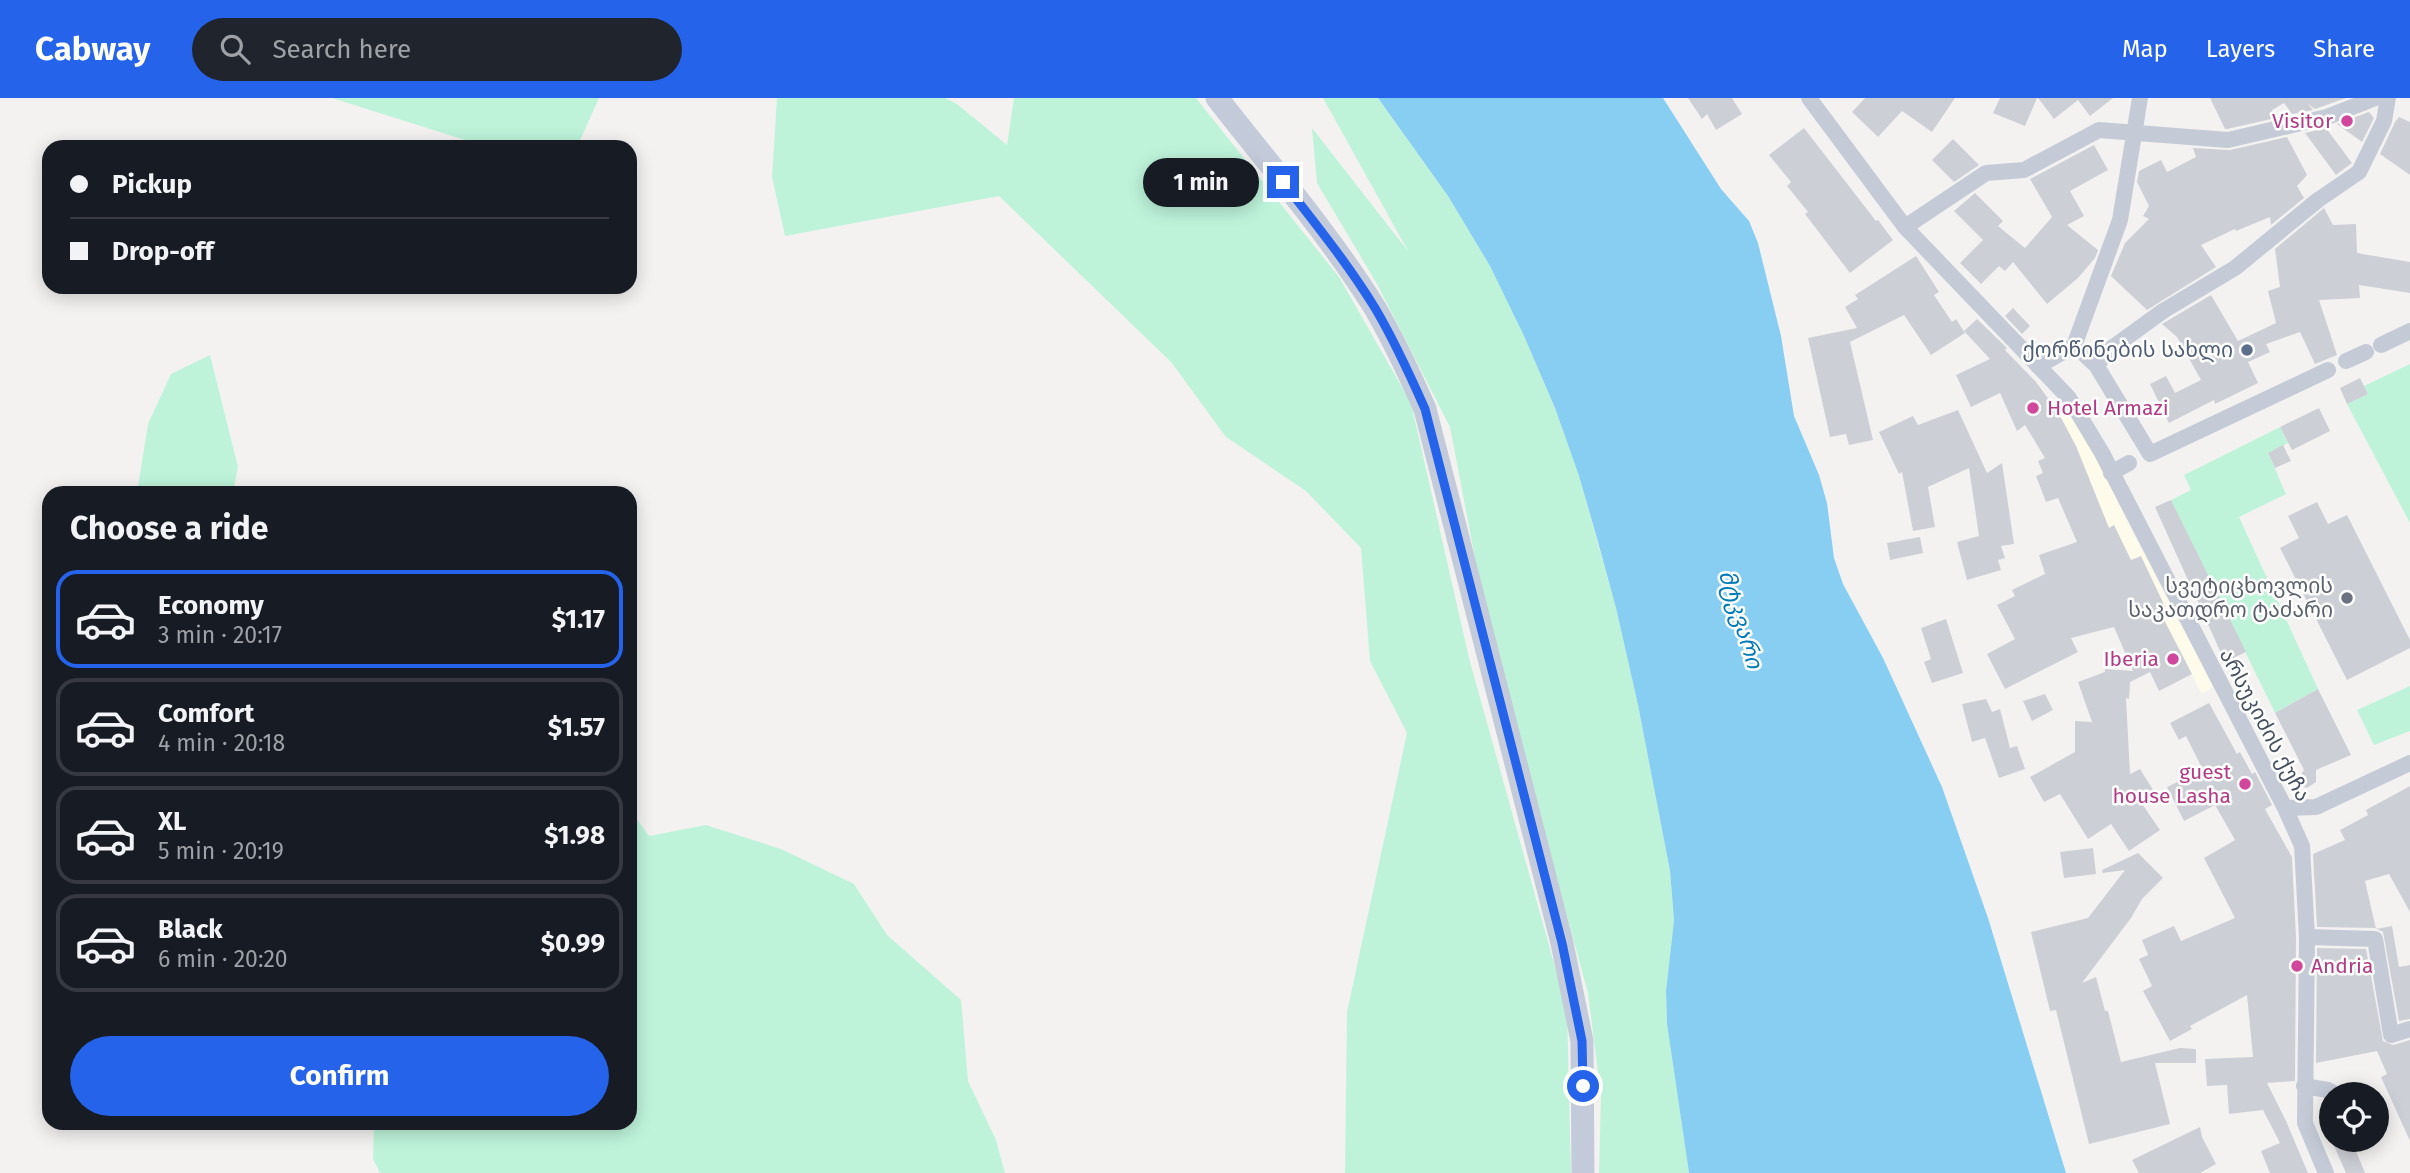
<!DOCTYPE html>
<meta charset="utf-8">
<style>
body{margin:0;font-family:"Fira Sans","Noto Sans Georgian",sans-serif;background:#20242c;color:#f1f3f6;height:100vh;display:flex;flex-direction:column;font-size:26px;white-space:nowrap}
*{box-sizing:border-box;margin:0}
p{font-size:23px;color:#9ea1a6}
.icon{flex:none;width:38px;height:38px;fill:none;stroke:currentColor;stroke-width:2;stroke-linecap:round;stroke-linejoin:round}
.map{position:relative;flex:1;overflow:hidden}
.side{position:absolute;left:42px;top:388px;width:595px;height:644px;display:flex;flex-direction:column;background:#171b24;border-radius:21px;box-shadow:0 4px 18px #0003}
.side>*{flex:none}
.guide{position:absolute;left:42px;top:42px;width:595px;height:154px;border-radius:21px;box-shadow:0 4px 18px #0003;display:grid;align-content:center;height:154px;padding:0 28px;background:#171b24}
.fabs{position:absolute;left:2319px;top:984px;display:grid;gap:14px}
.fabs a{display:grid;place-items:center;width:70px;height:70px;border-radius:50%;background:#171b24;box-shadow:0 4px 18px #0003;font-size:35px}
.end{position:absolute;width:32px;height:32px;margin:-16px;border:9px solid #2563eb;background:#fff;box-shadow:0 0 0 4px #fff}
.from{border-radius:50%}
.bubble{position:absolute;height:49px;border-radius:24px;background:#171b24;box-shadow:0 4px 18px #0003;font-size:23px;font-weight:700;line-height:49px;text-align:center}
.guide b{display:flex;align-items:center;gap:24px;height:66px;font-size:26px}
.guide b+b{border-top:2px solid #363941}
.guide i{width:18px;height:18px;background:#f1f3f6}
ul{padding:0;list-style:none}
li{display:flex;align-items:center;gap:21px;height:98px;margin:0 14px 10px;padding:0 14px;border:4px solid #363941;border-radius:21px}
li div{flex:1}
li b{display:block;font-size:26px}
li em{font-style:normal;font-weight:700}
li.active{border-color:#2563eb}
li>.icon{width:63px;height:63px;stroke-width:1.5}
h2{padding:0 28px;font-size:32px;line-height:84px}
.action{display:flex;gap:14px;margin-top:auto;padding:14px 28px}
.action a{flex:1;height:80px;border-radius:42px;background:#2563eb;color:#fff;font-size:28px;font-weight:700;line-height:80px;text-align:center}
header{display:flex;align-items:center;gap:42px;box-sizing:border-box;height:98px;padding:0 35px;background:#2563eb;color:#fff}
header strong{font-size:33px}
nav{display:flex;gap:38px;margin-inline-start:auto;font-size:24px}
.search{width:490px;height:63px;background:#20242c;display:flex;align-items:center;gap:18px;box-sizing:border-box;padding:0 24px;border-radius:38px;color:#9ea1a6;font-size:26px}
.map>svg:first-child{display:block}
</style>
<header>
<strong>Cabway</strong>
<div class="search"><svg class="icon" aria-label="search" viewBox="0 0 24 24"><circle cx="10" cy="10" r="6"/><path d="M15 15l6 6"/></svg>Search here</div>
<nav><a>Map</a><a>Layers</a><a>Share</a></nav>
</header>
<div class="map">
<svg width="2410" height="1075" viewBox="0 0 2410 1075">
<rect width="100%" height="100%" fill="#f4f2f1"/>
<path fill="#fefbeb" d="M2061,298L2087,338L2125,419L2213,589L2202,596L2159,514L2166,510L2141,459L2131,462L2114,427L2109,430L2076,348L2052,306Z"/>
<path fill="#bef3da" d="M332,0H599L577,49H487Z
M777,0H945L957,6L1007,47L1014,0H1196L1339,179L1411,305L1469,560L1567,912L1571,1075H1345L1347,914L1407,635L1370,563L1361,450L1306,393L1226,339L1171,264L999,98L785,138L772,79Z
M1323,0H1378L1448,98L1490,168L1524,238L1555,310L1579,378L1616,510L1638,607L1670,773L1674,822L1666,893L1667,926L1689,1075H1599L1601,998L1588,895L1488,528L1450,329L1377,186L1317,85L1312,30L1408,153Z
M210,257L238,369L233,395H137L148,326L171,276Z
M2410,266V425L2347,306L2368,296L2364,288Z
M2280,329L2288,345L2268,355L2286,396L2239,419L2318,591L2275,615L2171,402L2191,392L2184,377Z
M2410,588V633L2374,647L2357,612Z
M630,711L649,738L706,727L781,751L854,786L887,837L961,902L968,983L996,1042L1005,1075H380L373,1061L374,1026H630Z"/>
<path fill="#88cef3" d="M1378,0H1663L1721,91L1749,123L1758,145L1781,238L1794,318L1819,377L1827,405L1834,460L1843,486L1883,560L1942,689L1988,820L2066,1075H1689L1667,926L1666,893L1674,822L1670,773L1638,607L1616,510L1598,444L1579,378L1555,310L1524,238L1490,168L1448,98Z"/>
<path fill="#cdcfd7" d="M1688,0H1732L1742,16L1716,32L1707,16L1702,21Z
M1865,0H1955L1932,34L1902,13L1878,39L1852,14Z
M2000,0H2037L2025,28L1993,15Z
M2038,0H2113L2090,18L2078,2L2054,21Z
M2210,0H2346L2315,11L2308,6L2313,12L2292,16L2284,5L2272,12L2276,20L2227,31H2225Z
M2369,14L2374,20L2362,44L2337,26Z
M2399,19L2410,24V77L2380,56L2395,24Z
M1804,30L1876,123L1878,122L1893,142L1850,175L1805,116L1808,114L1787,88L1791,84L1769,57Z
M2326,30L2352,65L2336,77L2305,35Z
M2287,39L2307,77L2297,88L2304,100L2271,127L2270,119L2236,133L2235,131L2201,147L2216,169L2147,212L2111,178L2125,145L2149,121L2143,118L2149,108L2137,84L2139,73L2161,62L2167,74L2196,59L2193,50L2230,52Z
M1953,41L1979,67L1954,84L1932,62Z
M2094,47L2108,72L2070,93L2084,118L2067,127L2098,152L2095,160L2078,180L2047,206L2013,164L2005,173L1999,168L1981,186L1960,165L1983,142L1954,113L1975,95L2003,123L1998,128L2025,150L2052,119L2030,81Z
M2324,110L2333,127L2356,126L2357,155L2410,164V195L2359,187L2360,200L2319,202L2337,257L2315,266L2300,234L2266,246L2270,254L2248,264L2258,285L2215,306L2214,302L2169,325L2150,286L2166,278L2175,295L2201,282L2177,239L2162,226L2211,197L2238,243L2276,225L2268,193L2280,189L2275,151Z
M1916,158L1939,194L1934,197L1952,224L1956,221L1965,235L1931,257L1904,217L1850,244L1873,342L1849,347L1846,336L1830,339L1808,240L1857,230L1845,209L1858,201L1855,197Z
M2013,210L2030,228L2022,236L2005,218Z
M1977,221L2007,250L2005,252L2036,284L2058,314L2076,348L2109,430L2114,427L2131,462L2141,458L2166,511L2160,514L2192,576L2159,593L2150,574L2130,584L2129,601L2126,600L2130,676L2140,671L2155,695L2140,703L2160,732L2129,753L2111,726L2088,741L2060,696L2044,704L2030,679L2075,654V623L2092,624L2078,584L2105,574V571L2133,573L2114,529L2071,540L2078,554L2005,591L1987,556L2015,541L1997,507L2015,498L2012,492L2045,476L2039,457L2077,444L2058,400L2046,404L2036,378L2043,375L2038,363L2045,360L2025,327L2017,333L2000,295L1971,309L1956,277L1990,261L1964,233Z
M2360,280L2368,296L2347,306L2340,290Z
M2319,310L2330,333L2292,352L2280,329Z
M1958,312L1987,375L2002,365L2014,446L2001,448L2005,460L1998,462L2001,472L1967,482L1957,444L1979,438L1969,370L1928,389L1935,429L1913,433L1902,374L1899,376L1879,334L1913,318L1918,327Z
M2283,347L2291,363L2275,370L2268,355Z
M2171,402L2246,554L2225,564L2155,409Z
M2317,404L2328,426L2347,417L2410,542V550L2347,582L2280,450L2299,440L2288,418Z
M1920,439L1923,455L1890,462L1887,445Z
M1946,521L1963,575L1932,585L1924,564L1931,561L1921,530Z
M2318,591L2351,657L2316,672V684L2307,690L2300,687L2299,679L2304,672L2275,615Z
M2045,596L2053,612L2032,623L2023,603Z
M1986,601L1992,614L2000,611L2010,650L2017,648L2025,671L1999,680L1985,640L1972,644L1962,606Z
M2209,605L2237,656L2240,654L2252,676L2255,674L2272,707L2265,711L2292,759L2296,839L2295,983L2267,985L2286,1023L2308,1075H2270L2261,1053L2280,1045L2263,1012L2229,1016L2227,987L2207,988L2205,961L2253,959L2247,897L2190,928L2192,931L2170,943L2143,893L2152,888L2139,861L2148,857L2142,842L2174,828L2181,843L2235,820L2204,760L2235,742L2215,707L2184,723L2167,689L2203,672L2186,638L2179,642L2170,625Z
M2410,688V814L2389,776L2365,783L2376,831L2392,828L2399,869L2410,867V921L2399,923L2383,834L2375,830L2317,829L2313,756L2345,742L2340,732L2368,717L2366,712Z
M2093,750L2096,776L2064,780L2060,754Z
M2138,755L2163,780L2142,801L2131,820L2082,885L2096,879L2105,913H2108L2121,964L2180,950L2196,951V965H2155L2170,1026L2089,1046L2056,912L2050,913L2031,834L2088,820L2125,772L2103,775L2102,772Z
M2317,850L2366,851L2383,943L2393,947L2410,942V1043L2381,979L2387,976L2377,953L2316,965Z
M2200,1029L2202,1039L2216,1066L2200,1075H2139L2132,1062Z
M2331,1041H2351L2365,1075H2346Z"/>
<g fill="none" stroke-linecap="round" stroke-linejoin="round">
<path stroke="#c4cbd7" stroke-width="16" d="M1809,0L1905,129L2069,300L2102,355L2285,710L2302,748L2307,839L2305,1025L2326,1075
M1905,129L1986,75L2024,72L2099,32L2228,42L2327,19L2375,0
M2381,247L2410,233
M2086,258L2096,267L2150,356L2328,272
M2346,263L2366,254
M2096,267L2112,250L2163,213L2235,170L2318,102L2359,74L2384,23L2388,0
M2038,268L2074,248L2120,122L2140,0
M2111,375L2129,365
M2285,710L2316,709L2410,665
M2307,839L2375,841L2391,937L2410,931
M2304,988L2328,992L2335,996
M2376,1019L2380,1021"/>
<path stroke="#c3cbdb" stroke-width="23" d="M1217,0C1271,69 1329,136 1375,210C1394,243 1410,277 1425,311L1562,845L1582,943L1583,1075"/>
</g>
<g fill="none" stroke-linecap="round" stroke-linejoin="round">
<path stroke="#2563eb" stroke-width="9" d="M1283,84C1315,125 1348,166 1375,210C1394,242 1410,277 1425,311L1562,845L1582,943L1583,988"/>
</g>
<g fill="#d1479c" stroke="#fff" stroke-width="2.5">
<circle cx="2347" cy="23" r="7"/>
<circle cx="2033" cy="310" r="7"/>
<circle cx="2173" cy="561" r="7"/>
<circle cx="2245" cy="686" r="7"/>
<circle cx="2297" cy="868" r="7"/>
</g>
<circle fill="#5c6f8a" stroke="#fff" stroke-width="2.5" cx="2247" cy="252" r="7"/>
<circle fill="#6b7280" stroke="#fff" stroke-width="2.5" cx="2347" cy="500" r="7"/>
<g text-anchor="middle" stroke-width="5" stroke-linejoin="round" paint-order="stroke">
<g font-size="21" fill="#b23c85" stroke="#fff" text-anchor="end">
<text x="2333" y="30">Visitor</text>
<text x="2047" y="317" text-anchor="start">Hotel Armazi</text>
<text x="2159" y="568">Iberia</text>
<text x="2231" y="681">guest<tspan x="2231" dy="24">house Lasha</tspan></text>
<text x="2311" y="875" text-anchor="start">Andria</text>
</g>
<g font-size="21" fill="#4e5e75" stroke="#fff" text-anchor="end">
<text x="2233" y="259">ქორწინების სახლი</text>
</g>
<g font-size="21" fill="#5b616d" stroke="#fff" text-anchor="end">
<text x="2333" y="495">სვეტიცხოვლის<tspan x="2333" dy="24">საკათდრო ტაძარი</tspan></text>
</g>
<g font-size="21" fill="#475161" stroke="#fff">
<text transform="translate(2265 627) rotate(62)" y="7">არსუკიძის ქუჩა</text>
</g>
<g font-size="23" font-style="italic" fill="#017aba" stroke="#fff">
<text transform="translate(1741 521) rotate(73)" y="8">მტკვარი</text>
</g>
</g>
</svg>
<div class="fabs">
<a><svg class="icon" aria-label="locate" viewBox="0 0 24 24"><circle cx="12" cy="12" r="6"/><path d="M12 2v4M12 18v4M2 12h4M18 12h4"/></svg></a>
</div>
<i class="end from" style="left:1583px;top:988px"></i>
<i class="end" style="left:1283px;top:84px"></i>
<div class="bubble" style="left:1143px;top:60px;width:116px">1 min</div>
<div class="guide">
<b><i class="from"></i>Pickup</b>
<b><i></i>Drop-off</b>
</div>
<section class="side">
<h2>Choose a ride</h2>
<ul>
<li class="active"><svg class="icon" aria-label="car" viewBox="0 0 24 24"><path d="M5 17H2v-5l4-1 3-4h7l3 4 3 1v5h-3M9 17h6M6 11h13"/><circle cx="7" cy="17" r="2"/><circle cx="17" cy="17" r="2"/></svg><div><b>Economy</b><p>3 min · 20:17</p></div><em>$1.17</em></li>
<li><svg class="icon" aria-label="car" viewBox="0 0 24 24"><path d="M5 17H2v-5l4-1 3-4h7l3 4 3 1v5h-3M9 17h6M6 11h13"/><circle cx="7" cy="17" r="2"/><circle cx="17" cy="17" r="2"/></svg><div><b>Comfort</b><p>4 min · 20:18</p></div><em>$1.57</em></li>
<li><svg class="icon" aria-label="car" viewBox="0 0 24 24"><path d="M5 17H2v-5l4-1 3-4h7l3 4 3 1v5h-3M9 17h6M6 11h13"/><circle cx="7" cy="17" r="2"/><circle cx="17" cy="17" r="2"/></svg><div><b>XL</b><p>5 min · 20:19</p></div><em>$1.98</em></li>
<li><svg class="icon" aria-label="car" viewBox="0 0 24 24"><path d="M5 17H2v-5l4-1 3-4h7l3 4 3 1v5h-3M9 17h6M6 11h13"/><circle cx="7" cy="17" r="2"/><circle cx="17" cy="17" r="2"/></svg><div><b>Black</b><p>6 min · 20:20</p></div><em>$0.99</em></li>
</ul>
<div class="action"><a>Confirm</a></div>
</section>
</div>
